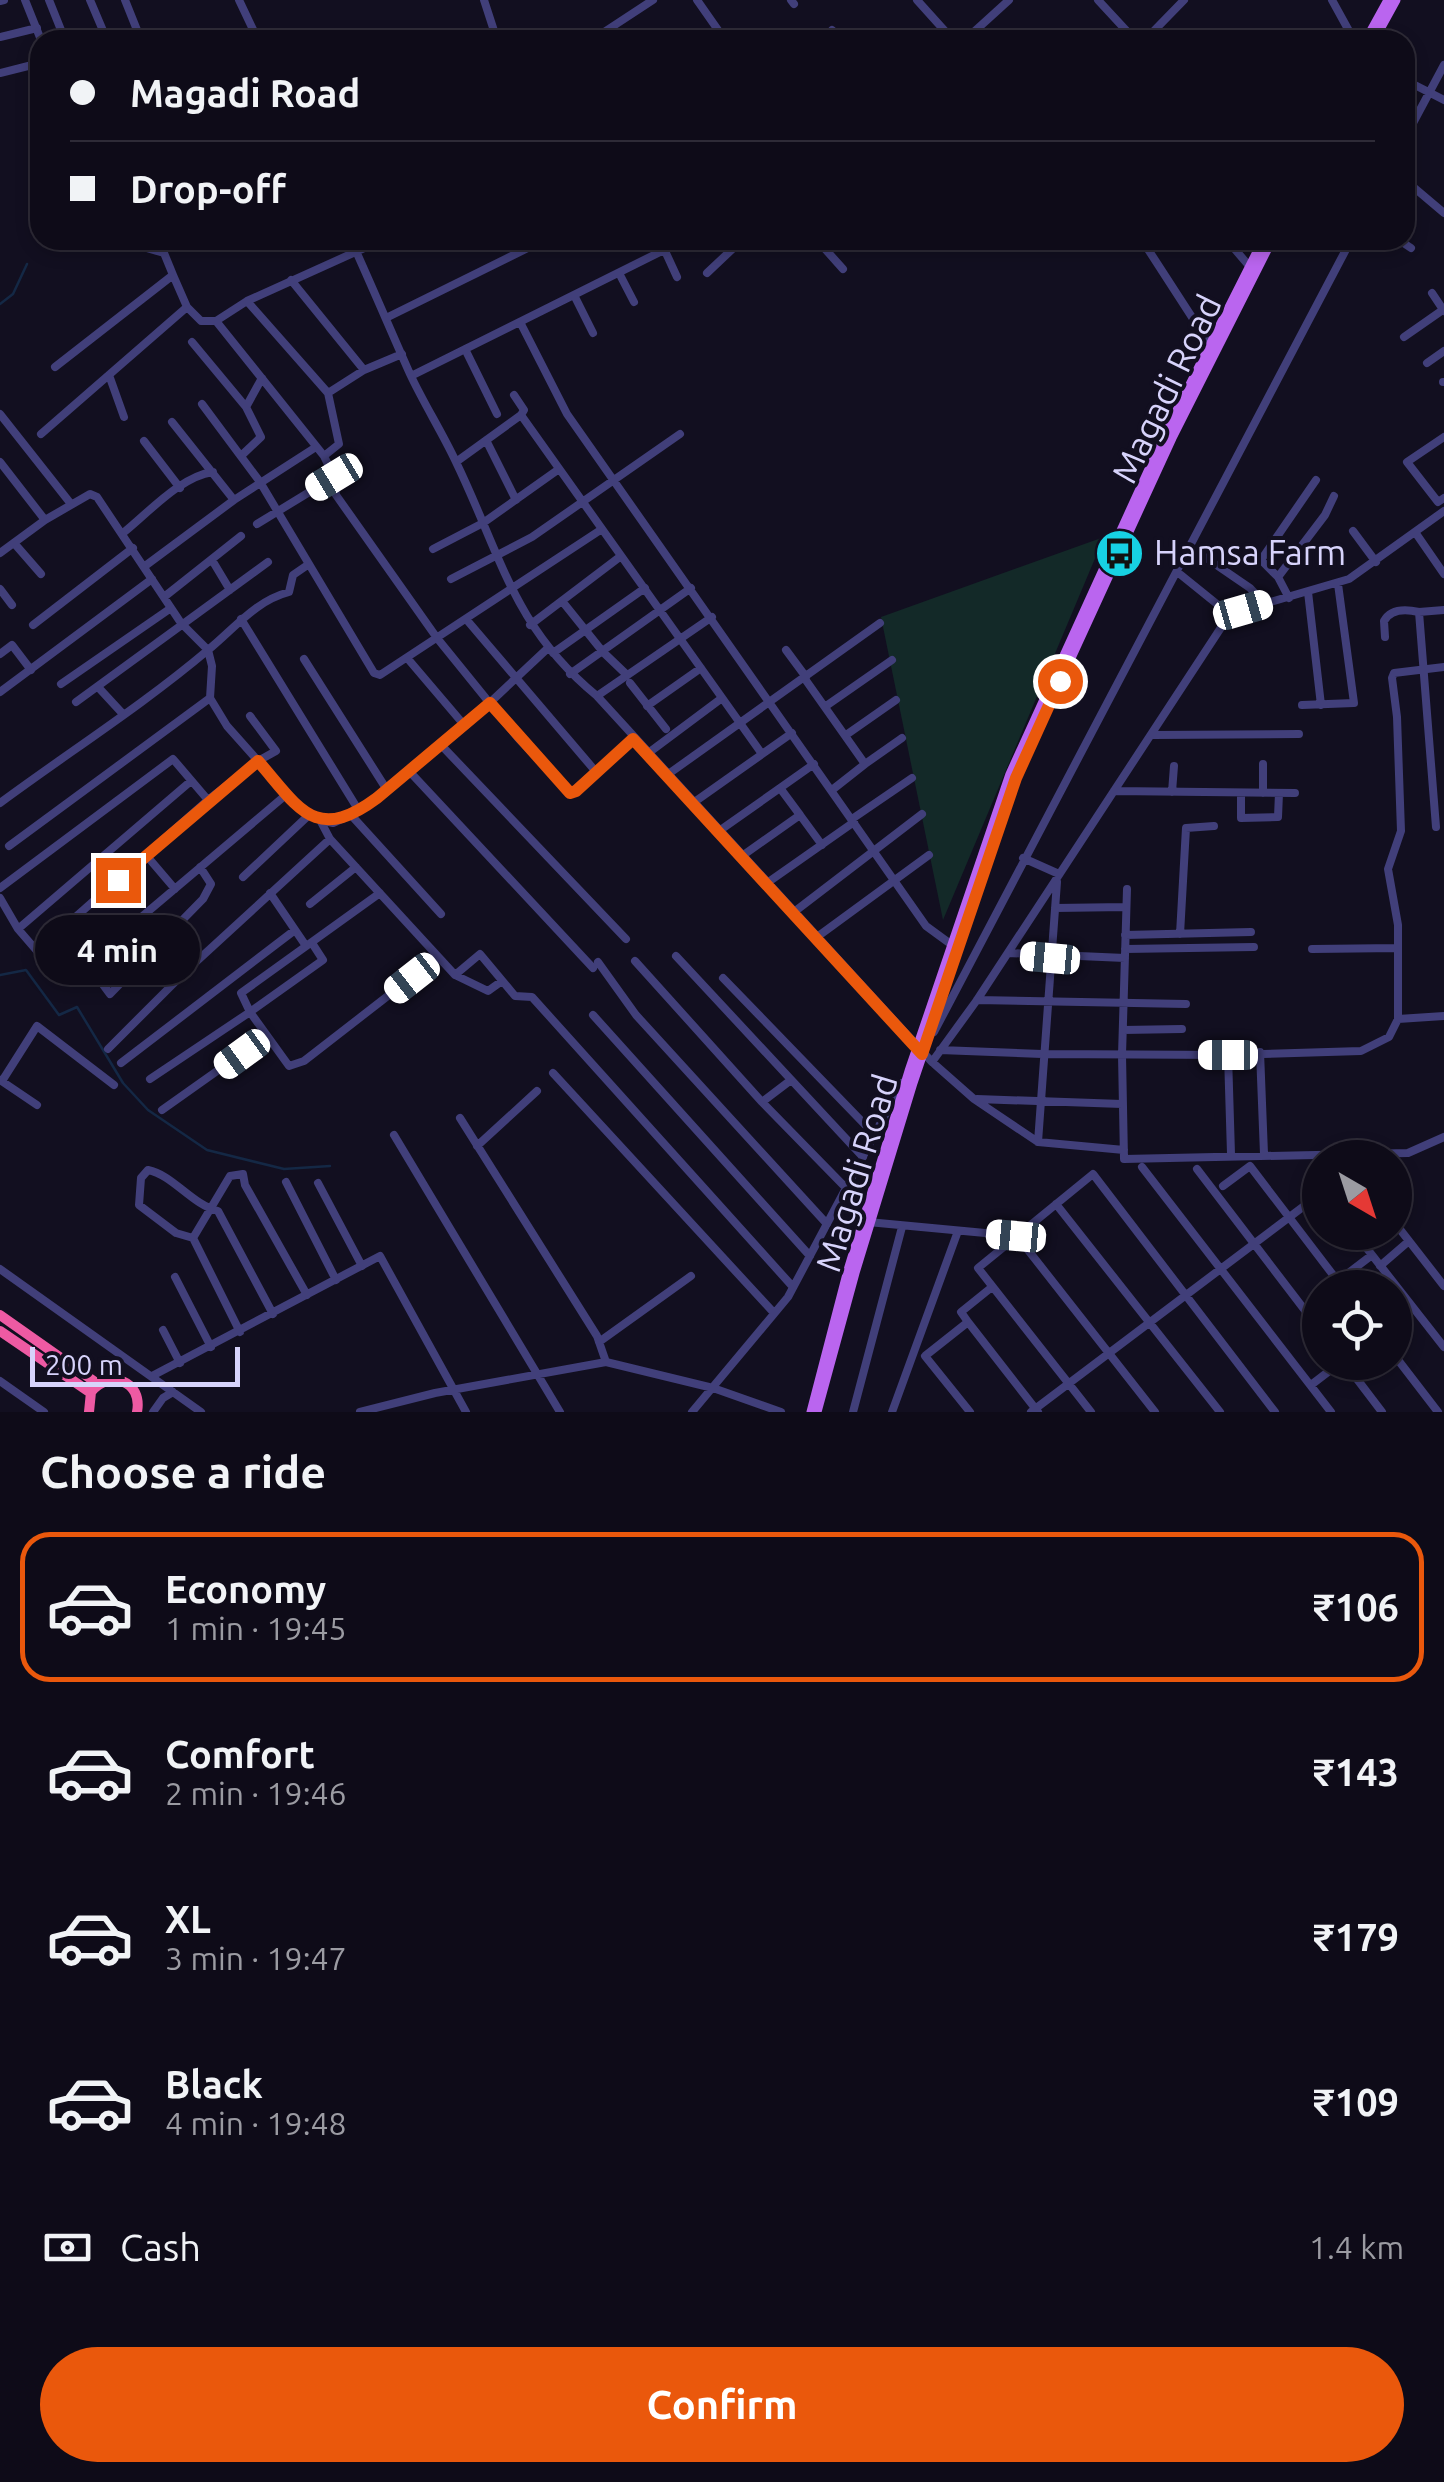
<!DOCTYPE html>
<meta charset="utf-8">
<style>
body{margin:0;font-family:Ubuntu,sans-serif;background:#171421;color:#f1f3f6;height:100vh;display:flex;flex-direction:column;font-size:38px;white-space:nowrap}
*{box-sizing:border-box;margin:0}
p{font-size:32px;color:#9b9ba2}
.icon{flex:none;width:55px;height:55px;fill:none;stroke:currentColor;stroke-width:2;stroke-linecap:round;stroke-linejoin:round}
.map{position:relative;height:1412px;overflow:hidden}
.details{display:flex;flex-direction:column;background:#0e0b18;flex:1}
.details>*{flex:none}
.hud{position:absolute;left:30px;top:30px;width:1385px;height:220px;border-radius:30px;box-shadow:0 5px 15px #0003,0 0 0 2px #2e2b37;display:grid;align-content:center;height:220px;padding:0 40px;background:#0e0b18}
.needle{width:65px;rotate:141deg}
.buttons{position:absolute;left:1302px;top:1140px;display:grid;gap:20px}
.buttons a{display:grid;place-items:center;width:110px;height:110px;border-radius:50%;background:#0e0b18;box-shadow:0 5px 15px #0003,0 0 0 2px #2e2b37;font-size:50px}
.scale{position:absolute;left:30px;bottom:25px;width:210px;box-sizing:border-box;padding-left:10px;border:5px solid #d7d3fb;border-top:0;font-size:28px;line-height:35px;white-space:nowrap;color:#d7d3fb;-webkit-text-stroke:8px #120f20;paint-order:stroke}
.end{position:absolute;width:45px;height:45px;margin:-22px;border:12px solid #ea580c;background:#fff;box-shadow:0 0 0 5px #fff}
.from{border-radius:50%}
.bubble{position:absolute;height:70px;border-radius:35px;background:#0e0b18;box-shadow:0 5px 15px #0003,0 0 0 2px #2e2b37;font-size:32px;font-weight:600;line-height:70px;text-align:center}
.car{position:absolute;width:30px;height:60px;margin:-30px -15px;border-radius:12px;box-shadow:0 0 8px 2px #0007;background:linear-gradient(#fff 24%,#345 0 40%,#fff 0 76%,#345 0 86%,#fff 0)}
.hud b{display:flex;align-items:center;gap:35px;height:95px;font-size:38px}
.hud b+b{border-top:2px solid #2e2b37}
.hud i{width:25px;height:25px;background:#f1f3f6}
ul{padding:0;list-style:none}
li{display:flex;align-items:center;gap:30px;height:150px;margin:0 20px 15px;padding:0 20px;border:5px solid transparent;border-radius:30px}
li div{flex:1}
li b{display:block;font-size:38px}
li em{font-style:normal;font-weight:600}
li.selected{border-color:#ea580c}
li>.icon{width:90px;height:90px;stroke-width:1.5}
h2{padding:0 40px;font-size:45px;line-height:120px}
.pay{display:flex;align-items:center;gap:25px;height:110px;padding:0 40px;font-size:38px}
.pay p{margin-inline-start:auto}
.primary-button{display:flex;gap:20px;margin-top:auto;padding:20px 40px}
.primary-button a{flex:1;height:115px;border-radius:60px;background:#ea580c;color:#fff;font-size:40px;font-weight:600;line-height:115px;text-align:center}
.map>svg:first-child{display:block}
</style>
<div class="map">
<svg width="1444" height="1412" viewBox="0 0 1444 1412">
<rect width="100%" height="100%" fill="#120f20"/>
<path fill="#132928" d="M1104,537L943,920L881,617Z"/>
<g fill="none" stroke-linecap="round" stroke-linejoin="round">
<path stroke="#142845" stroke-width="2.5" d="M0,304L13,294L27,264
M0,975L26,970L59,1015L77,1007L123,1083L148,1110L207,1150L284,1169L330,1166"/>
<path stroke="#413f7a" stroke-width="8" d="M25,0L41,40
M49,0L65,40
M90,0L107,40
M125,0L141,40
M239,0L258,40
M484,0L497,40
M697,0L725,40
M791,0L794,4
M917,0L953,40
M1098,0L1135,40
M1332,0L1354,40
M0,1L4,0
M832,30L841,40
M0,37L37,28
M592,40L653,0
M965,40L1009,0
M1145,40L1184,0
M0,73L40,63
M1405,80L1444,100
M1405,138L1444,65
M1405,180L1444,213
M138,240L143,247L164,253L173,275
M351,240C371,284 390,329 410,374C424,404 442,432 456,462C501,555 513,627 597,696L932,1062L977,1000L1224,623L1243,610L1349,579L1444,511
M660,240L677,277
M817,240L843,269
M1142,240L1210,345
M1227,240L1250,267
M1399,240L1411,248
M619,273L634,302
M707,273L742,240
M291,280L364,370
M1432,293L1444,311
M574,295L593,333
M247,301L328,393L364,370L402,354
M386,318L544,240
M216,321L324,456
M520,322L567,414L926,926L952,945
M1404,337L1444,309
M192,342L246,407
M465,349L497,414
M1427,363L1444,351
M55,367L173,275L187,307
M109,375L124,417
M411,376L664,250
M1443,382H1444
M328,393L339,444L324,456L334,477L336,495L437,638L518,738L571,793L633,739
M514,395L524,410L521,415L762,754
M202,404L260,482L374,673L380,675L602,529
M0,414L71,504
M41,434L187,307L201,321H216L247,301L382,240
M1444,437L1407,462L1438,502L1444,498
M486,440L516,500
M144,441L180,488
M242,455L261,437L246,407L262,378
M0,462L45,520
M456,462L521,415
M234,500L316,447
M257,524L334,477
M1353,531L1376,562
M1415,532L1444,574
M123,533C148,513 181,476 213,472
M14,543L41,574
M433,549L483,523L559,469
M1196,551L1250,588L1265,604
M0,553L45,520L90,494L97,497L181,623L208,650L212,666L210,698L227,726L299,807L320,820L333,823L359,811L377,798L465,726L548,648
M212,560L230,590
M145,566L234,500L172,422
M1181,575L1233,617
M1278,577L1325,515L1334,496
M451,579L532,537L680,434
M0,589L12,605
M1308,592L1321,705
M164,597L241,536
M1289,598L1278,577L1261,560L1316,480
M562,601L603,652L627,675
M241,619L359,811
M466,619L597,773
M33,625L133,548
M530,625L621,556
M1385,637L1384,621C1391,608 1406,609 1419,612
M786,650L806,677
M553,653L645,588
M0,654L12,645L31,670
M304,659L387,790
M408,659L465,726
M570,674L691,588
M805,679L865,764L832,790
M630,683L666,729
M61,684L171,608
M98,687L122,713
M0,692L152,579
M597,696L712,617
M76,702L268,562
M1302,705L1354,703L1338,584
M647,706L701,668
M826,706L892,660
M846,735L896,700
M1153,735L1299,734
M442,746L626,939
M647,754L722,698
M865,764L902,738
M1263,764V793
M410,772L593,968
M667,775L880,623
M780,788L814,764
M1114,791L1295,793
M1172,792L1174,766
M1241,793V818L1278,817L1279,793
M0,803C69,752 143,705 208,650C235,628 255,601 289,592L293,575L309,564
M693,803L792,733
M351,815L441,914
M800,815L822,845
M852,819L912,778
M320,820L330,839L455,975L488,991L502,981
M1436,827L1419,612L1444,610
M719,831L780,788L800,815L742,856
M9,846L210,698
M146,855L175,889
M1023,858L1059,874
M243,877L310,814
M767,883L854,822
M0,888L173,759L208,800
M1127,889L1122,1055L1124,1159L1408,1153L1444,1137
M270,893L306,946
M0,898L18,929L37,951L208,800L258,761L276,751L250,716
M310,904L356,867
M1055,908L1126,907
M794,912L922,814
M138,920L186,971
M18,929L191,781
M62,929L110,994L203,899L211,884L200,867
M1180,934L1186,828L1214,826
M1125,935L1251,932
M817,937L929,855
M312,943L323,960L250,1012L289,1066L304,1061L438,957
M1125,949L1254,947
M1312,949L1398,948
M1008,953L1125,958
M676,956L863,1157
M635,961L762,1102L848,1190L871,1205
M598,962L636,1015L827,1224
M87,963L287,794
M455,975L480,954L515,996L532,997L793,1287
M723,978L875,1135
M977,1000L1186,1004
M593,1015L810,1256
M1398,1019V925L1388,869L1401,831L1397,717L1392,678L1394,673L1444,667
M1123,1030L1182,1029
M934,1032L1351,240
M108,1049L186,971L330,839
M940,1050L1042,1054L1228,1055L1361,1051L1389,1037L1398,1019L1444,1016
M1260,1052L1264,1154
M1228,1055L1231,1154
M932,1062L974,1099L1038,1142L1124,1150
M121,1063L295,930
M553,1073L774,1313
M150,1079L250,1012L241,993L380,893
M0,1080L37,1105
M2,1081L37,1026L114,1085
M977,1099L1122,1104
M762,1102L791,1080
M162,1110L265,1037
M460,1118L597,1336L606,1362
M394,1135L560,1412
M1038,1142L1057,882
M477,1146L537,1091
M1142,1167L1331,1412
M1197,1169L1320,1330
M1311,1177L1320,1188
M286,1182L336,1280
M318,1183L362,1266
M1223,1186L1250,1166L1343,1288
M1056,1204L1220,1412
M868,1222L1017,1236L1155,1412
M1395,1223L1444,1286
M1354,1232L1444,1347
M193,1238L230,1176L243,1174L245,1185L307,1295
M1380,1266L1409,1241
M0,1269L201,1412
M175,1277L211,1347
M1338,1281L1372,1255
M968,1322L1038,1412
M163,1330L180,1363
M240,1332L193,1238L176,1233L139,1205L141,1178L148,1170C173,1175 191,1204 218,1211L273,1314
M599,1342L691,1276
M1395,1356L1438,1412
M1344,1362L1382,1412
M152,1376L380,1256L466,1412
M0,1381L44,1412
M1311,1385L1341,1362
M153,1412L163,1398L173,1392
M360,1412L435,1393L606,1362L713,1388L781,1412
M692,1412L788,1297L902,1083
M853,1412L902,1227
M892,1412L958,1231
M970,1412L925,1356L968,1322L961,1312L992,1287
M1031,1412L1320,1194
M1091,1412L978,1268L1093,1174L1275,1412"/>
<path stroke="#ba65ef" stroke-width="9" d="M1366,40L1388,0
M1374,40L1396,0
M811,1412L848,1270L909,1071L1010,774L1165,434L1263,240
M817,1412L855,1273L913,1083L1016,778L1172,438L1272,240"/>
<path stroke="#ee5aa3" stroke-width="10" d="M0,1315L98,1384
M0,1331L91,1393
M89,1412L91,1392C110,1369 143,1381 137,1412"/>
</g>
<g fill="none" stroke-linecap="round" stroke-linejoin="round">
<path stroke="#ea580c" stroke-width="12" d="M118,880L258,761C299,808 315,844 377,798L490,703L570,793L576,791L633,739L922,1054L1016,778L1060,681"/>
</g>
<defs>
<symbol id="bus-disc" viewBox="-11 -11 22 22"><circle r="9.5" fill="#17d1e3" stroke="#120f20"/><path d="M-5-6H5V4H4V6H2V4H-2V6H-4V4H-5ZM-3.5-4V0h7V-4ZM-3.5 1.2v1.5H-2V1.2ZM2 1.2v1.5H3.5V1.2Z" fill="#111"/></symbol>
</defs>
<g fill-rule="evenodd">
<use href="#bus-disc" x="1092" y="526" width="55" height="55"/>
</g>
<g text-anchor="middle" stroke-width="8" stroke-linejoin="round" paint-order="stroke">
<g font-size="35" fill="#d7d3fb" stroke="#120f20">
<text transform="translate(1167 389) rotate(-64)" y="12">Magadi Road</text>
<text transform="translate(857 1173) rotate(-73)" y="12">Magadi Road</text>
</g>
<g font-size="35" fill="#d7d3fb" stroke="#120f20" text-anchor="start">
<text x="1154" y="565">Hamsa Farm</text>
</g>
</g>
</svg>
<div class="buttons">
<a><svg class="needle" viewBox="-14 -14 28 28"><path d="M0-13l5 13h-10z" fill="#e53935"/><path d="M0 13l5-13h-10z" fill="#9b9ba2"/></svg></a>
<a><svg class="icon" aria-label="locate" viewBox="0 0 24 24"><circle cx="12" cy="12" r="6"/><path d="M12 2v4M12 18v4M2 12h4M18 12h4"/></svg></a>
</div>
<div class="scale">200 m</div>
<i class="end from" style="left:1060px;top:681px"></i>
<i class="end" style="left:118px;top:880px"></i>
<div class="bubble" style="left:35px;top:915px;width:165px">4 min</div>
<i class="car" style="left:334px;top:477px;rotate:239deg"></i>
<i class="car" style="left:1243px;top:610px;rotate:74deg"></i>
<i class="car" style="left:1050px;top:958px;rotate:275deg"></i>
<i class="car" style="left:412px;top:978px;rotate:232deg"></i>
<i class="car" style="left:242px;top:1054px;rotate:234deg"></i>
<i class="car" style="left:1228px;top:1055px;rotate:270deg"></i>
<i class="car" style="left:1016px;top:1236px;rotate:275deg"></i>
<div class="hud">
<b><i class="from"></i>Magadi Road</b>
<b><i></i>Drop-off</b>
</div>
</div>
<section class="details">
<h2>Choose a ride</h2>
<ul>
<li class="selected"><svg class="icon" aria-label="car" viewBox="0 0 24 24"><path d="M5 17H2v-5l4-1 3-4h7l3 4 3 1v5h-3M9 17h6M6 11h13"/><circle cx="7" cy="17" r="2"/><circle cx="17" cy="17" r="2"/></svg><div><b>Economy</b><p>1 min · 19:45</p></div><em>₹106</em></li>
<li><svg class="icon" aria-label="car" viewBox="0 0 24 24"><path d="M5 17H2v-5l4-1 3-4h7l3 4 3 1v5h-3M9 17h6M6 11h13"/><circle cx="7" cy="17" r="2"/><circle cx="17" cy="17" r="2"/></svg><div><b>Comfort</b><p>2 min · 19:46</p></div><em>₹143</em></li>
<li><svg class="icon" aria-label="car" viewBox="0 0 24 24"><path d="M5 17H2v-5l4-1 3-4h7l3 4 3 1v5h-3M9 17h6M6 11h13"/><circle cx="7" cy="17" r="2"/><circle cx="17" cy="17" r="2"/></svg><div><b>XL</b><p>3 min · 19:47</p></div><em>₹179</em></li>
<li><svg class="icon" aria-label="car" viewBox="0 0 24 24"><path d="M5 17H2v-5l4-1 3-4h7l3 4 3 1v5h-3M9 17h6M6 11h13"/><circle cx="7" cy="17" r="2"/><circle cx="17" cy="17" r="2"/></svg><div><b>Black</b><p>4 min · 19:48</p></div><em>₹109</em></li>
</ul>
<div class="pay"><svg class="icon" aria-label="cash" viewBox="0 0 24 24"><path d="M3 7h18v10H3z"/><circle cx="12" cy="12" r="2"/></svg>Cash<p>1.4 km</p></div>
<div class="primary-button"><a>Confirm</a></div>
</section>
